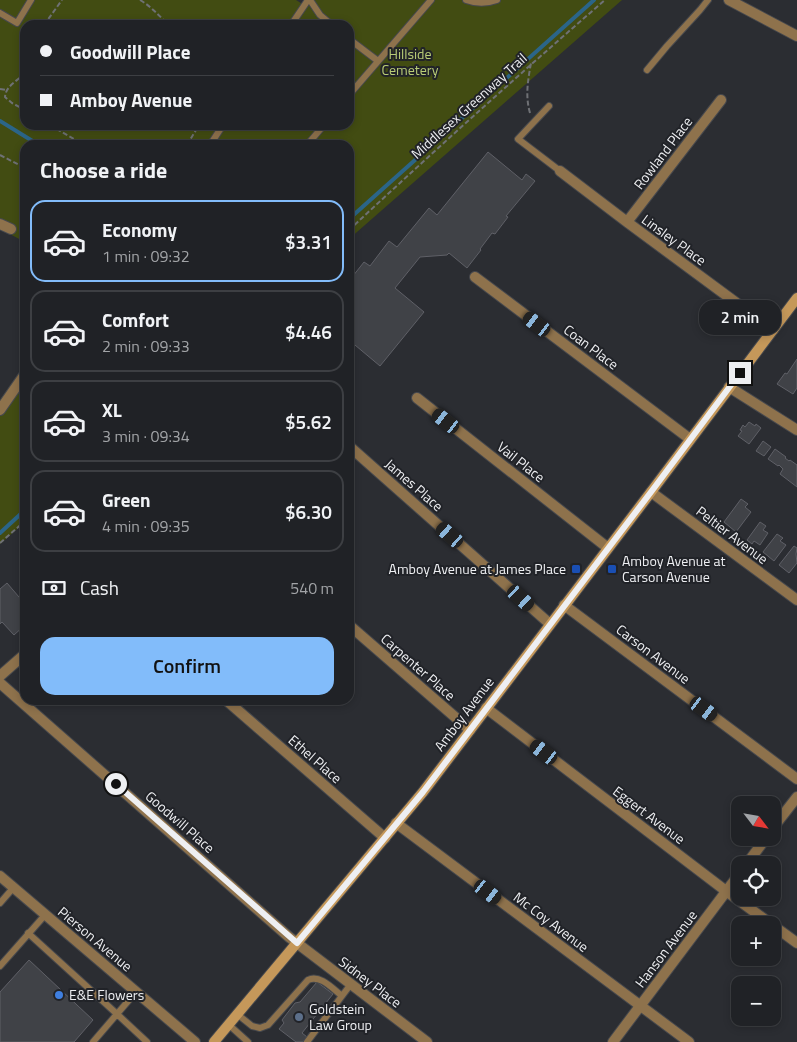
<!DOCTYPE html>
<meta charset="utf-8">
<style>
body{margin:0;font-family:"Titillium Web",sans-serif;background:#282a2e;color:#f1f3f6;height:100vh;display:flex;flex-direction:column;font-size:19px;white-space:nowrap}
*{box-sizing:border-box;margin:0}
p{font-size:16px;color:#a2a4a7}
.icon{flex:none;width:28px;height:28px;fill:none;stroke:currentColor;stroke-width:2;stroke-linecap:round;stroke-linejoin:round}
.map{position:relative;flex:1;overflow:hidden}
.side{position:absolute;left:20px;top:140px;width:334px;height:565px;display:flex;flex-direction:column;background:#202226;border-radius:15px;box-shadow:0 2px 8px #0003,0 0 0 1px #3d3f43}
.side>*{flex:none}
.banner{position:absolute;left:20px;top:20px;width:334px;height:110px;border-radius:15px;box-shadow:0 2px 8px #0003,0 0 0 1px #3d3f43;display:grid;align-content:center;height:110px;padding:0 20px;background:#202226}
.needle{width:32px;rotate:121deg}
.fabs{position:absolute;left:731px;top:796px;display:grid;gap:10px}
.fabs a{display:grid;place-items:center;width:50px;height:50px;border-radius:10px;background:#202226;box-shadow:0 2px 8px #0003,0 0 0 1px #3d3f43;font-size:25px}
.end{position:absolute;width:22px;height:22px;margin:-11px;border:6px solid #eeeff2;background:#111;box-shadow:0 0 0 2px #111}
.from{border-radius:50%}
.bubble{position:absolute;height:35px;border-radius:15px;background:#202226;box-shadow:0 2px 8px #0003,0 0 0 1px #3d3f43;font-size:16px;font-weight:600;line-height:35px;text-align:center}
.car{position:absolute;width:15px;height:30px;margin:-15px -8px;border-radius:6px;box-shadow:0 0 4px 1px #0007;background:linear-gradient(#222 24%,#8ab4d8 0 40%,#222 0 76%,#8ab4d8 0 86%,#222 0)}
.banner b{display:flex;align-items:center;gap:18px;height:48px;font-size:19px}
.banner b+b{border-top:1px solid #3d3f43}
.banner i{width:12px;height:12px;background:#f1f3f6}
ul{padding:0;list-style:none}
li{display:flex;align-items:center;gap:15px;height:82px;margin:0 10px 8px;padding:0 10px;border:2px solid #3d3f43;border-radius:15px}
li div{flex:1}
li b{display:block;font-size:19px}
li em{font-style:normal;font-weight:600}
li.active{border-color:#82bcfa}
li>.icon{width:45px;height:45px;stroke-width:1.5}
h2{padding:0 20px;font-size:22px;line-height:60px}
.pay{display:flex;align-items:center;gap:12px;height:55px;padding:0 20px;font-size:19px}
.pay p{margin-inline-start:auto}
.button{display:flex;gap:10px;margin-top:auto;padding:10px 20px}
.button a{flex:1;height:58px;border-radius:15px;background:#82bcfa;color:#111;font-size:20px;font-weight:600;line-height:58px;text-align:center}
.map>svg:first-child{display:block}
</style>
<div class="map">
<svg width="797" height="1042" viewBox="0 0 797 1042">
<rect width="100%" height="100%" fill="#2b2d32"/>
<path fill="#424c12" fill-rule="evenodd" d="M0,0H296L304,5L308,0H622L349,239V145H25V242L0,229ZM25,25H349V125H25Z
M25,365V522L0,544V400Z"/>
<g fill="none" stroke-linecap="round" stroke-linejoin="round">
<path stroke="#2b6588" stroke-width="4" d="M0,121L39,145
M349,219L594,0
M0,533L25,510"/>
</g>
<path fill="#404247" stroke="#5f6067" d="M488,152L522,180L526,174L535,181L506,216L508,217L495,234L492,233L480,249L481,250L467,268L449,253L447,255L420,257L395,288L424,312L380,366L349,340V281L364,262L370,266L389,241L397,247L429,208L437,215Z
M797,359V388L793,394L777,384L785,373L787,374Z
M749,422L755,426L756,424L761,428L749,444L738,436L742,431L740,430L743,425L745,427Z
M763,441L771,447L764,456L756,451Z
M775,449L786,457L785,458L789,461L790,460L797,465V487L780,474L783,469L779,465L778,466L768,459Z
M741,499L748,504L745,507L751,512L736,532L724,522Z
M760,522L766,526L763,530L768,533L760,545L754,541L752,544L747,540Z
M777,534L783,538L780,541L786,545L774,561L763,552Z
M794,546L797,548L796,554L797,563L789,573L779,565Z
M7,583L25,604V625L14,635L2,622L0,624V589Z
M29,960L93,1020L74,1042H0V992Z
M317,982L333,994L302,1033L307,1037L303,1042H296L279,1029L284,1023L282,1020L295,1003L300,1002Z"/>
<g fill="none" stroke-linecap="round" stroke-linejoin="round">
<defs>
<path id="lane" d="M310,0L320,15L332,25
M466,0C477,4 486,4 497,0
M0,13L17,23L31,0
M291,25L308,0
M349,39L378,61
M647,70L667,46L700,10L708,0
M349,95L431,0
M549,106L518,139L560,171
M210,145L223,125
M307,145L324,125
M0,903L14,887
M28,933L117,1014L93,1042
M0,966L45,915
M136,992L117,1014L147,1042
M237,1014L252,1026L260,1028L268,1025L308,980C320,974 333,989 342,996
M228,1024L248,1042
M307,1042L351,984"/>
<path id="street" d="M729,0L797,36
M560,171L627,222L773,330
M627,222L721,100
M0,224L11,229
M475,277L690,439
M729,387L797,430
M417,398L608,548
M0,410L25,374
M349,446L550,624
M651,492L797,600
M564,605L797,779
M349,625L470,730
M0,676L25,654
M0,683L289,937L427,1042
M226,700L385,838
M486,708L726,891L797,943
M396,823L689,1042
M772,829L797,797
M746,865L766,838
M0,876L195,1042
M613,1042L740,873"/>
<path id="secondary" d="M214,1042L423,792L651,492L797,298"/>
</defs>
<use href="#lane" stroke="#46484d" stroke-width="8"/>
<use href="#street" stroke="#46484d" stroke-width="12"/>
<use href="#secondary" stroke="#46484d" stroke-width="12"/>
<path stroke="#6f7175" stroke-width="2" stroke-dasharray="5 2.5" stroke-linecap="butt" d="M140,0C152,7 159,16 169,25
M44,25L62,0
M25,73C18,81 6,85 5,97L12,103L25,110
M0,89L6,90
M530,113C525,96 528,80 531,63
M50,125L84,145
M187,145L199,125
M0,155L25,168
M349,230C433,152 518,75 605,0
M0,543L25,521"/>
<use href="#lane" stroke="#8e724c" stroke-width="6"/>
<use href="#street" stroke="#8e724c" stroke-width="10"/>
<use href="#secondary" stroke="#c5985a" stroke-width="10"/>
</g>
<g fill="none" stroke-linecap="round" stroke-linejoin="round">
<path stroke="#eeeff2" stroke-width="6" d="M116,784L297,943L423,792L651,492L740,373"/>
</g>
<g fill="#1a4fb4" stroke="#212328" stroke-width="2">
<rect x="571" y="564" width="10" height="10" rx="2.5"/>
<rect x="607" y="564" width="10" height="10" rx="2.5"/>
</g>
<circle fill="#3f7fe0" stroke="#212328" stroke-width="2" cx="59" cy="995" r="5"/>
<circle fill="#5c6f8a" stroke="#212328" stroke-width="2" cx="299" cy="1017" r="5"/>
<g text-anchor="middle" stroke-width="4" stroke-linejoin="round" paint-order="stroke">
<g font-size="14" fill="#b9cc76" stroke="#212328">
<text x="410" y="59">Hillside<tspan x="410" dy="16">Cemetery</tspan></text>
</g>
<g font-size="14" fill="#eeeff2" stroke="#212328">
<text transform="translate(469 106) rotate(-42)" y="5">Middlesex Greenway Trail</text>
<text transform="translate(663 153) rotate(-53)" y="5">Rowland Place</text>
<text transform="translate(674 240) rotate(36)" y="5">Linsley Place</text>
<text transform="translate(591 347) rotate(37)" y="5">Coan Place</text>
<text transform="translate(521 462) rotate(38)" y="5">Vail Place</text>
<text transform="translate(414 485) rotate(41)" y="5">James Place</text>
<text transform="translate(732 535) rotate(37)" y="5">Peltier Avenue</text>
<text transform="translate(653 654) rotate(37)" y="5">Carson Avenue</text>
<text transform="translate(418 667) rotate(41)" y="5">Carpenter Place</text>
<text transform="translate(464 714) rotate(-53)" y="5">Amboy Avenue</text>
<text transform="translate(315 759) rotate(41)" y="5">Ethel Place</text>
<text transform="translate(649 815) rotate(37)" y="5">Eggert Avenue</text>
<text transform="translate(180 822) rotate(41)" y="5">Goodwill Place</text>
<text transform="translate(551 922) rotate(37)" y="5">Mc Coy Avenue</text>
<text transform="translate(95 939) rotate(40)" y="5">Pierson Avenue</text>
<text transform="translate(666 949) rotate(-53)" y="5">Hanson Avenue</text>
<text transform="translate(370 982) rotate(37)" y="5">Sidney Place</text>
</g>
<g font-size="14" fill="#eeeff2" stroke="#212328" text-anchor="start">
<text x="622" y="566">Amboy Avenue at<tspan x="622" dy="16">Carson Avenue</tspan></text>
<text x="566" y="574" text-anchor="end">Amboy Avenue at James Place</text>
<text x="69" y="1000">E&amp;E Flowers</text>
<text x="309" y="1014">Goldstein<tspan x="309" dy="16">Law Group</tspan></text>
</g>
</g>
</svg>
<div class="fabs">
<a><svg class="needle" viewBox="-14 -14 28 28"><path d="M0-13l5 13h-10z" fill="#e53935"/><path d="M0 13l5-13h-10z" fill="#a2a4a7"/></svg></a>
<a><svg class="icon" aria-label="locate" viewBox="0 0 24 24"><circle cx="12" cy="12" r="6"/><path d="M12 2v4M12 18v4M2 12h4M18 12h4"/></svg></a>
<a>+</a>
<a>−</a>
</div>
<i class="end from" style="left:116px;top:784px"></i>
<i class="end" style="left:740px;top:373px"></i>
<div class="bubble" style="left:699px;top:300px;width:82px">2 min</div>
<i class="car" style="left:537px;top:324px;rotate:307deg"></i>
<i class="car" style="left:446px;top:421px;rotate:308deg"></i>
<i class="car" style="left:450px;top:535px;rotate:311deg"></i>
<i class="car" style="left:521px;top:598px;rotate:132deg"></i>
<i class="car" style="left:704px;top:709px;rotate:126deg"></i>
<i class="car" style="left:544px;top:752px;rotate:307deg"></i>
<i class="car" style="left:488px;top:892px;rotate:127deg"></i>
<div class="banner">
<b><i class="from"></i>Goodwill Place</b>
<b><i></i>Amboy Avenue</b>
</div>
<section class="side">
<h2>Choose a ride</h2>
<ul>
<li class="active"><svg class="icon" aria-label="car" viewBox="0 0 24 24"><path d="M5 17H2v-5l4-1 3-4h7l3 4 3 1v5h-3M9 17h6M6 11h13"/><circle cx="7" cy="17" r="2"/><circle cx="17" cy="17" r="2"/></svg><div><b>Economy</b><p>1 min · 09:32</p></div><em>$3.31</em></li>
<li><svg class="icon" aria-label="car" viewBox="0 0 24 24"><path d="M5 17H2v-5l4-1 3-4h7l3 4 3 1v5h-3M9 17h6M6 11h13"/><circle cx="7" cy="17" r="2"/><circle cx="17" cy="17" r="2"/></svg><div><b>Comfort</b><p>2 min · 09:33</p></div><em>$4.46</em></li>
<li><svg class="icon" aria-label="car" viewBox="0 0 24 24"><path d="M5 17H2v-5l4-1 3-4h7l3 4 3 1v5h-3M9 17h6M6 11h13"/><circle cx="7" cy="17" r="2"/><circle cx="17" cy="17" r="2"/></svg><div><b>XL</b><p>3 min · 09:34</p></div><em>$5.62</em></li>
<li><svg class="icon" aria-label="car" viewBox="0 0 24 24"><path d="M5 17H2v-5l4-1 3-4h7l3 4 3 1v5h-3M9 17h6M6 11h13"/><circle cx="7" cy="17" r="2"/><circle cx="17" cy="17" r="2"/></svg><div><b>Green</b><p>4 min · 09:35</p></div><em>$6.30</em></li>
</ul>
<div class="pay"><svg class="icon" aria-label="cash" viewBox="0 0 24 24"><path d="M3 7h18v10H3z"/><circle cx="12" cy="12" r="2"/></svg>Cash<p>540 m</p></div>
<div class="button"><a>Confirm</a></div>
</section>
</div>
